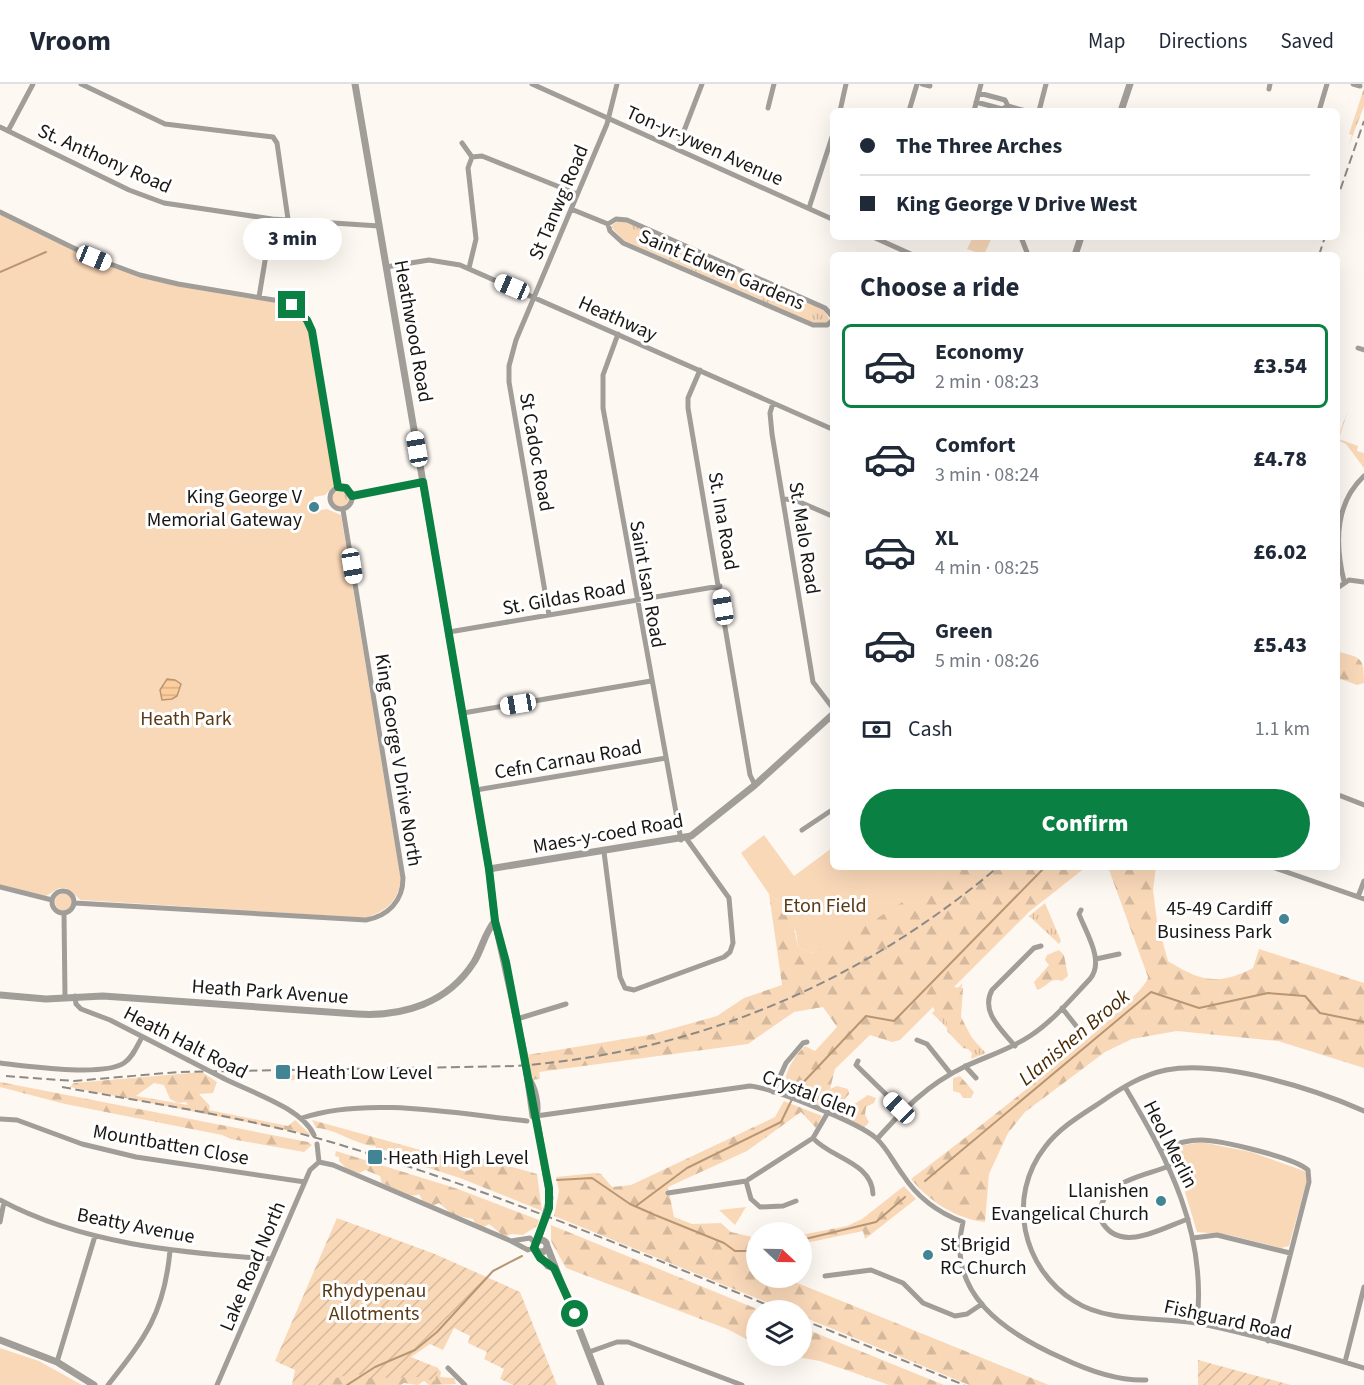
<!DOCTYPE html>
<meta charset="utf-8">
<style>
body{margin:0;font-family:"Source Sans 3",sans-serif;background:#f6f6f7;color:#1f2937;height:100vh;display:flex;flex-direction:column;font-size:22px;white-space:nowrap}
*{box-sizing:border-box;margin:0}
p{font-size:20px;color:#747a83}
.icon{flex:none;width:33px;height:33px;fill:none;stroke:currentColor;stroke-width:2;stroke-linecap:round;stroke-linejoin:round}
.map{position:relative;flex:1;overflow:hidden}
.side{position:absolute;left:830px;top:168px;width:510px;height:618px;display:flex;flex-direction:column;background:#fff;border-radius:9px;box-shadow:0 6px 24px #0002}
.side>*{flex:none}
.hud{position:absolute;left:830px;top:24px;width:510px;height:132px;border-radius:9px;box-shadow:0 6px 24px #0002;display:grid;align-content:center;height:132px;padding:0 30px;background:#fff}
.needle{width:39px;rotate:112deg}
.buttons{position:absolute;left:746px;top:1138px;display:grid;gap:12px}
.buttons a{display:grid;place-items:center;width:66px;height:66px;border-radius:50%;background:#fff;box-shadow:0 6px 24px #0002;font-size:30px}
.end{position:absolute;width:27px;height:27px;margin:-14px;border:8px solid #0b8043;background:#fff;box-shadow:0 0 0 3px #fff}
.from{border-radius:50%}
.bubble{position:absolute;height:42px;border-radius:21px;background:#fff;box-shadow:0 6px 24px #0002;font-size:20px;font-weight:800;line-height:42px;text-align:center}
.car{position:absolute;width:18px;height:36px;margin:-18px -9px;border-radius:8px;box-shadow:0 0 4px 2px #0007;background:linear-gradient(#fff 24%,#345 0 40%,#fff 0 76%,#345 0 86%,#fff 0)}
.hud b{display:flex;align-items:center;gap:21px;height:57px;font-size:22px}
.hud b+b{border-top:2px solid #e0e1e3}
.hud i{width:15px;height:15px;background:#1f2937}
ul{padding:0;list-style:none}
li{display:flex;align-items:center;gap:18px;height:84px;margin:0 12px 9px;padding:0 18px;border:3px solid transparent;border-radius:9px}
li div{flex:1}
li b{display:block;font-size:22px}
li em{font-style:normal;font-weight:800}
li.on{border-color:#0b8043}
li>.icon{width:54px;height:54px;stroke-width:1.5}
h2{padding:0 30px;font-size:27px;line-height:72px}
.pay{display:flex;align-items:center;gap:15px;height:66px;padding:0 30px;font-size:22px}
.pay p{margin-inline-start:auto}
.action{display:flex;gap:12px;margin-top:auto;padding:12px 30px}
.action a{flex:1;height:69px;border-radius:36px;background:#0b8043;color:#fff;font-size:24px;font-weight:800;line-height:69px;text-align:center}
header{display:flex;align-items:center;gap:36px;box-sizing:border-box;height:84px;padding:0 30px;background:#fff;border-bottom:2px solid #e0e1e3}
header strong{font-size:28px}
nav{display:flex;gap:33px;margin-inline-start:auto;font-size:21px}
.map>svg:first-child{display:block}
</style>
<header>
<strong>Vroom</strong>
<nav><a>Map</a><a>Directions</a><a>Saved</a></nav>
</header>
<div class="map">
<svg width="1364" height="1301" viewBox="0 0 1364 1301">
<defs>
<pattern id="grass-tufts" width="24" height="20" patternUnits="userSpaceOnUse" patternTransform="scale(1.5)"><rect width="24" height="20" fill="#f9d8b8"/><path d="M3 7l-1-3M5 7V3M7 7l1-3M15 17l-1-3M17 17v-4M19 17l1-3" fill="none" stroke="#d5b99d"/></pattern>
<pattern id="forest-firs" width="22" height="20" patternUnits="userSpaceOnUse" patternTransform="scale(1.5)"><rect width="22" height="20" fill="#f9d8b8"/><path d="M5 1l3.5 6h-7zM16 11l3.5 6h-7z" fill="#d5b99d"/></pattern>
<pattern id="garden-furrows" width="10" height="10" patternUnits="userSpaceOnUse" patternTransform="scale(1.5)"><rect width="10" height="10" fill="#f9d8b8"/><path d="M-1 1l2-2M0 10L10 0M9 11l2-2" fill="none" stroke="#d5b99d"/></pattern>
<pattern id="water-rules" width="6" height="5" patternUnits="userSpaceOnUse" patternTransform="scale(1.5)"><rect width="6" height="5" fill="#fecd9c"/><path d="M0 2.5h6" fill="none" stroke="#d9af86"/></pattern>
</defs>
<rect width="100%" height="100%" fill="#fef8f3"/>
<path fill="url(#grass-tufts)" d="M618,137L626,138L822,224L830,236L825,239H814L623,156L612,144V141Z
M1348,326L1339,355L1358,362L1357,367L1364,369V384L1346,360L1337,356Z
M332 414a9 9 0 1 1 18 0a9 9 0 1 1-18 0Z
M55 818a9 9 0 1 1 18 0a9 9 0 1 1-18 0Z
M1045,819L1061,857L1059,860L1029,832Z
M963,899C951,929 966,949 986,969L971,975L972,969L932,929Z
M746,1123L735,1141L719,1126Z"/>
<path fill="url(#forest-firs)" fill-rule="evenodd" d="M1364,4V22L1348,64L1352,51L1349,50Z
M1336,567C1361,574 1364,572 1364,599L1357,601L1338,594Z
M944,783H1086L1029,828L954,903L963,904L961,933L974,958L969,965L963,964L947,947V930L937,931L933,923L900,956L892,958L870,951L835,985L830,1005L837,1002L848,1005L849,1010L841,1019L847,1025L868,1011L876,1014L874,1019L866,1023L865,1031L869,1038L864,1044L853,1039L851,1034L850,1037L782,1007C786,988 791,975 805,962L815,967L837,943L823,923L794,928L748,960L539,988L540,995L530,996L527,971L649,951L717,932L744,914L782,901L769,810L779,818L794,844L798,863L812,869L931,798Z
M1108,783H1156L1153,806L1157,837L1168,877C1200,897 1218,902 1253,884L1259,865L1364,899V984L1278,957L1177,947L1132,955L1105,968L1025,1028L1008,1049L989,1090L985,1138C956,1135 929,1117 911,1095C942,1072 1146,916 1148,893Z
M1059,866L1064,871L1068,892L1062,897C1049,893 1049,902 1037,906L1034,898L1049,881L1045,876L1047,871Z
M202,988L217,998L213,1009L199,1010L210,1022L209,1026L288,1042L295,1036L311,1051L70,1003L74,999ZM154,999L164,1001L170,1015L178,1019L186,1018L188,1021L136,1012Z
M351,988H366V991L279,997L284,991L351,990Z
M960,992L974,1008L971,1014H963L960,1009L953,1007V994Z
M0,998L308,1058L312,1061L304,1068L231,1055L222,1051L65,1020L0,1003Z
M784,1017L822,1032L816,1044L801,1028L747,1067L668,1103L674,1133L692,1140L721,1139L731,1148L756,1154V1194H785L1049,1301H969L801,1232V1227H788L554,1132L559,1107L556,1093L595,1089L601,1090L612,1103L631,1101L775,1033Z
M312,1036L435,1070L484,1075L537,1090L542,1127L460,1094L388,1071V1067L379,1065L378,1068L375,1067L376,1062C357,1062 337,1045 316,1044Z
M336,1067L458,1105L539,1136L537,1142L523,1151L511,1150L505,1153L489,1140L484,1143L476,1142L473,1135L453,1131L439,1119L432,1122L423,1118L419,1110C408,1116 393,1103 382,1099L380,1092L365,1086L360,1089L348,1086L339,1077V1073L335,1072Z
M904,1102L916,1115L865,1155L863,1147L801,1160V1151L847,1142L862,1135Z
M551,1141L762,1227H756V1260L727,1245L566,1184L551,1157Z
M324,1234L409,1274L438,1284L441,1288L440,1293L454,1294L456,1300L429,1301L424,1297L418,1301L404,1299L401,1301H326L329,1296Z
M801,1243L944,1301H889L820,1277L791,1272H801Z"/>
<path fill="#f9d8b8" d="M0,130L119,186L282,219C295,225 302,231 309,244L335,401L325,411L314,413L313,423L316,427L327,425L341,431L401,796C397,819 387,826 366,834L81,816L66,804H59L46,812L0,801Z
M973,153H992L984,171L967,165Z
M764,751L794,792L832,764V783H944L928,802L830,864L826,863L812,869L798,863L796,848L779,818L769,810L741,769Z
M1201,1058L1251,1068L1307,1088L1308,1093L1289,1162L1281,1164L1229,1151L1197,1148L1181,1095L1169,1068L1173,1063Z
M0,1264L39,1277L82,1301H0Z"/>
<path fill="url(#garden-furrows)" d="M337,1134L435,1170L520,1208L557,1301H513L500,1295L504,1285L484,1275L487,1268L468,1259L470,1252L454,1244L443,1266L430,1260L411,1273L438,1284L435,1297L418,1293L370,1294L354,1289L329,1296L326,1301H292L295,1286L275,1277Z
M1198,1276L1291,1301H1198Z"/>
<path fill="url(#water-rules)" stroke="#b99673" stroke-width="1.5" d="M167,595L175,596L181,600L177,612L172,615L162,616L160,606Z"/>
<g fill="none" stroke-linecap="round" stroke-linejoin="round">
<path stroke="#b99673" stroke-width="2" d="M0,188L46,168
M557,1096L592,1094L630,1120L655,1131L724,1159L735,1167H756
M925,1097L1151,908L1199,924L1268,909L1305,912L1320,929L1364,938
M636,1122L687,1084L781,1038L797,1005L866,932L894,937L1045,783
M801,1156L876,1138L905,1113
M347,1301L375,1283L415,1266L437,1248L493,1187L522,1172"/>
<path stroke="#a19d99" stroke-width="5" d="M81,0L165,40L273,53L277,59L288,135
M532,0L832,135
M922,0L930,2
M1353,0L1360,2
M1269,5L1270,0
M979,9L1005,16L1008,22
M976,18L1002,25L1008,22L1026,27
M768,24L774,0
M840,27L846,0
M909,27L917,0
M974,27L981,0
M1039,27L1046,0
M1319,27L1327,0
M0,43L129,106L164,119L272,135L379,142
M8,47L33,0
M462,59L472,73
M677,65L702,0
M809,124L832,53
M571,125L608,140L616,135L627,136L825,224L832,232
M0,128L94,174L140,191L178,200L286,218L303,229L312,247L338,403
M608,140L610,147L623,159L813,241H827L832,237
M873,153L913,171
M1021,153L1028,171
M386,183L429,176L460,181L832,345
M469,184L476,155L468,84L472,73L482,72L577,110
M259,213L272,135
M618,250L603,291V324L681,756
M1358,264L1364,266
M700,286L688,314V324L750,691L755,701
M773,319L770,329L772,350L813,598L832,623
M330 414a11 11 0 1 1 22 0a11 11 0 1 1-22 0Z
M353,412L423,398
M784,415L795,416L832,432
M1344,497C1335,460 1334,420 1364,392
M1336,505L1349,496L1364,498
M549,531L509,298V282L516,256L607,40L617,0
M449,548L720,502
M463,629L651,597
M476,706L666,674
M1336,710L1364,721
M802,746L832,726
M604,768L620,893L625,904L634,906L724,873L730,868L733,859L729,814L686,754
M1272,783L1364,815
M0,803L52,816
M52 818a11 11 0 1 1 22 0a11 11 0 1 1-22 0Z
M1358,813L1364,797
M75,819L366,836C388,832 403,817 403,794L343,426
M64,829L65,914
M1096,875L1119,870
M75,912L76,920L81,925L110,936L188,976
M1062,924L1077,943
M517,935L566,920
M917,956L927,960L951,990
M1015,962C1002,946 980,928 992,906L1034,864L1041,862
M858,977L856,981L902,1026
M0,979C26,982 103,993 124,979C133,973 137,962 142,953
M965,982L976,994
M223,994C250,1008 302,1024 314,1051
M1125,1003C1169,1077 1207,1149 1197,1239
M773,1008L786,979L803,959L807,958
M1364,1027C1312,1004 1223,976 1166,986C1142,991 1121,1004 1101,1018C1081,1031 1059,1044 1045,1063C1006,1113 1022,1184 1074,1217C1109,1240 1161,1232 1202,1240C1256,1251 1311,1268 1364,1284
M536,1032L750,1002C773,1004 859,1039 876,1054C887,1064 894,1079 903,1091C917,1113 939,1129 963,1138C945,1210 1006,1249 1062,1274C1087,1286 1119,1297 1146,1296
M302,1034C367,1012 459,1030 527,1037
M0,1035L17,1036L82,1060L136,1073L305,1098
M813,1054C830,1074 872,1078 873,1110
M877,1055C903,1026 928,1000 964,983C987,972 1009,966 1030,952C1053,937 1071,915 1090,895C1105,877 1086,849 1079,830L1081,826
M317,1060L319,1078
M1161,1065C1174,1060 1187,1056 1201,1056C1220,1056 1296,1074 1308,1086L1309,1098L1268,1257
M319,1078L333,1081L511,1157L528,1166L534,1164
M1169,1082C1143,1093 1094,1098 1101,1136C1119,1171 1161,1144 1188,1135
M668,1109L746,1097
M0,1116C82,1160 180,1169 271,1175
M796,1117L783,1122L760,1123L751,1115L746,1097L813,1054L827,1030
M0,1138L4,1118
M1193,1154L1217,1151L1290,1169
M511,1157L530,1154L535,1159
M825,1192L871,1186L903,1199L923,1219L955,1232L967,1230L982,1220
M589,1268L617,1258H628L742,1301
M57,1278L95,1152
M1345,1278L1364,1203
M448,1284L465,1301
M108,1301C146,1253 164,1229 170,1167
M217,1301L310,1086L319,1078"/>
<path stroke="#a19d99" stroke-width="7" d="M355,0L489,785L495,837L524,969L533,1032H536
M1121,27L1130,0
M1075,171L1081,153
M489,785L691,752L755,701L832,631
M0,911L46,915L103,912L357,930C403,933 448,919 474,878C482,865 485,848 495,837
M529,996C535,1003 539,1023 536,1032L550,1114L538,1157
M535 1162a6 6 0 1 1 12 0a6 6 0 1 1-12 0Z
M547,1162L601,1301
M536,1167L548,1182L554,1184
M0,1256L57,1278L94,1301"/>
<path stroke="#8d8985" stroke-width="2" stroke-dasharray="9 4.5" stroke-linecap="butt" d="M1336,118L1364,37
M1319,171L1325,153
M6,992L74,997L178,988L516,982C698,968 859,900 998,783
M62,1003C150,1019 239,1032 324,1056C481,1102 631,1165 782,1227
M801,1235L964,1301"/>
<path stroke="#a19d99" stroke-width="5" d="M188,976L223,994"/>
</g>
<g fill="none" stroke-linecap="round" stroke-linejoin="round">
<path stroke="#0b8043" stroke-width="8" d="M292,221L307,236L312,247L338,403L346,404L352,412L423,398L489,785L495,837L506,878L549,1104V1124L534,1164L540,1174L554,1184L575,1230"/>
</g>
<g fill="#418494" stroke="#fff" stroke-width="2">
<circle cx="314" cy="423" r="6"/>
<circle cx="1284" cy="835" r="6"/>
<rect x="275" y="980" width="16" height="16" rx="3"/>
<rect x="367" y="1065" width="16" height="16" rx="3"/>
<circle cx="1161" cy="1117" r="6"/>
<circle cx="928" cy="1171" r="6"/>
</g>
<g text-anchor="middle" stroke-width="6" stroke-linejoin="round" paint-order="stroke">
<g font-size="20" fill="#191613" stroke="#fff">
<text transform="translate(705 61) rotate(24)" y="7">Ton-yr-ywen Avenue</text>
<text transform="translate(105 74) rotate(24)" y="7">St. Anthony Road</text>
<text transform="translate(558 118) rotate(-67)" y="7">St Tanwg Road</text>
<text transform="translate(722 185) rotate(23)" y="7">Saint Edwen Gardens</text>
<text transform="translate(618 234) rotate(24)" y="7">Heathway</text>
<text transform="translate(414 247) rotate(80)" y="7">Heathwood Road</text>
<text transform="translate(537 368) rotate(80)" y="7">St Cadoc Road</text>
<text transform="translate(724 437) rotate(80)" y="7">St. Ina Road</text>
<text transform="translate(805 454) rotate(81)" y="7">St. Malo Road</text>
<text transform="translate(648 500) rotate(80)" y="7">Saint Isan Road</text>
<text transform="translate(564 513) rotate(-10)" y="7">St. Gildas Road</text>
<text transform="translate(568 675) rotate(-10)" y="7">Cefn Carnau Road</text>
<text transform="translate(399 676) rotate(81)" y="7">King George V Drive North</text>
<text transform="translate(608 749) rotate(-10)" y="7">Maes-y-coed Road</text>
<text transform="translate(270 907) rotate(4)" y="7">Heath Park Avenue</text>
<text transform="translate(186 958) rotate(27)" y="7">Heath Halt Road</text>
<text transform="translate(810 1009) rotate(21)" y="7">Crystal Glen</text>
<text transform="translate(171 1060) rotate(10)" y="7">Mountbatten Close</text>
<text transform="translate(1171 1060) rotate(63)" y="7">Heol Merlin</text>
<text transform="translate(136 1141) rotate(11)" y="7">Beatty Avenue</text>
<text transform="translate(252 1182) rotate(-67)" y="7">Lake Road North</text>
<text transform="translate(1228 1235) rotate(12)" y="7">Fishguard Road</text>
</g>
<g font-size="20" fill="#191613" stroke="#fff" text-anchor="end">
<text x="302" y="419">King George V<tspan x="302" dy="23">Memorial Gateway</tspan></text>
<text x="1272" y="831">45-49 Cardiff<tspan x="1272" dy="23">Business Park</tspan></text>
<text x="296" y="995" text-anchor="start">Heath Low Level</text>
<text x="388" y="1080" text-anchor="start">Heath High Level</text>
<text x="1149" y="1113">Llanishen<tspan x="1149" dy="23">Evangelical Church</tspan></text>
<text x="940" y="1167" text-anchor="start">St Brigid<tspan x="940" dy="23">RC Church</tspan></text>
</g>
<g font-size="20" fill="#5a3914" stroke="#fff">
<text x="186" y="641">Heath Park</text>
<text x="825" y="828">Eton Field</text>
<text x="374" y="1213">Rhydypenau<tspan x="374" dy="23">Allotments</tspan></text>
</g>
<g font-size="21" font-style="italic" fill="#492a02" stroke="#fff">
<text transform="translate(1074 953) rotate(-40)" y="7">Llanishen Brook</text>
</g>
</g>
</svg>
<div class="buttons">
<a><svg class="needle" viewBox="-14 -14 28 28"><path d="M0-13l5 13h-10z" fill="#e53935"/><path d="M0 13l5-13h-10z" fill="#747a83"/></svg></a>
<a><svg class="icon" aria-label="layers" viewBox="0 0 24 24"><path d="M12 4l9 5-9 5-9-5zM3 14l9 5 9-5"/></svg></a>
</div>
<i class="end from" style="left:575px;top:1230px"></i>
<i class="end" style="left:292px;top:221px"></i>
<div class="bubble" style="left:243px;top:134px;width:99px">3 min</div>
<i class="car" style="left:94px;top:174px;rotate:112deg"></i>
<i class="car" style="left:512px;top:203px;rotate:293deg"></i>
<i class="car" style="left:417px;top:365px;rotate:350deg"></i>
<i class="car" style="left:352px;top:482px;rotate:171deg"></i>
<i class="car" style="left:723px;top:523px;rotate:351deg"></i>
<i class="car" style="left:518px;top:620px;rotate:260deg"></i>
<i class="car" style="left:899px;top:1024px;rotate:314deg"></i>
<div class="hud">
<b><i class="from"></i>The Three Arches</b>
<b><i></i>King George V Drive West</b>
</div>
<section class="side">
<h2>Choose a ride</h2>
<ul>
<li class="on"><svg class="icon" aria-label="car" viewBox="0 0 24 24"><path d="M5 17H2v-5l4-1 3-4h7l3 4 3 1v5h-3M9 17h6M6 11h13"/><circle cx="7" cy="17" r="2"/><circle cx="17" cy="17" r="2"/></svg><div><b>Economy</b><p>2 min · 08:23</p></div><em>£3.54</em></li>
<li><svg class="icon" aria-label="car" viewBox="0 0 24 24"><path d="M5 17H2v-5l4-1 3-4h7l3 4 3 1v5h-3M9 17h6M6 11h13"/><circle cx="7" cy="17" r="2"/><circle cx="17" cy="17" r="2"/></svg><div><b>Comfort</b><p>3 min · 08:24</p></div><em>£4.78</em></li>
<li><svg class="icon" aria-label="car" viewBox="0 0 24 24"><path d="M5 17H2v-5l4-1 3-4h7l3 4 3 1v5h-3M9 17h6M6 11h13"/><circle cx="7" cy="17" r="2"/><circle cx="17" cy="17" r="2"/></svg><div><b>XL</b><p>4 min · 08:25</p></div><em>£6.02</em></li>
<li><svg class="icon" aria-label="car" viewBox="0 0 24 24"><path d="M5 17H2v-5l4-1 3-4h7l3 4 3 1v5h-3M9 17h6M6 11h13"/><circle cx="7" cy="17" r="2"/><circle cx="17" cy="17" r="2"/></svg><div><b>Green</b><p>5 min · 08:26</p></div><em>£5.43</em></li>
</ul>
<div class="pay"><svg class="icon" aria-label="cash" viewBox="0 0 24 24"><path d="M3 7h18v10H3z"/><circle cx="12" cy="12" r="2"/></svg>Cash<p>1.1 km</p></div>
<div class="action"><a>Confirm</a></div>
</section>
</div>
